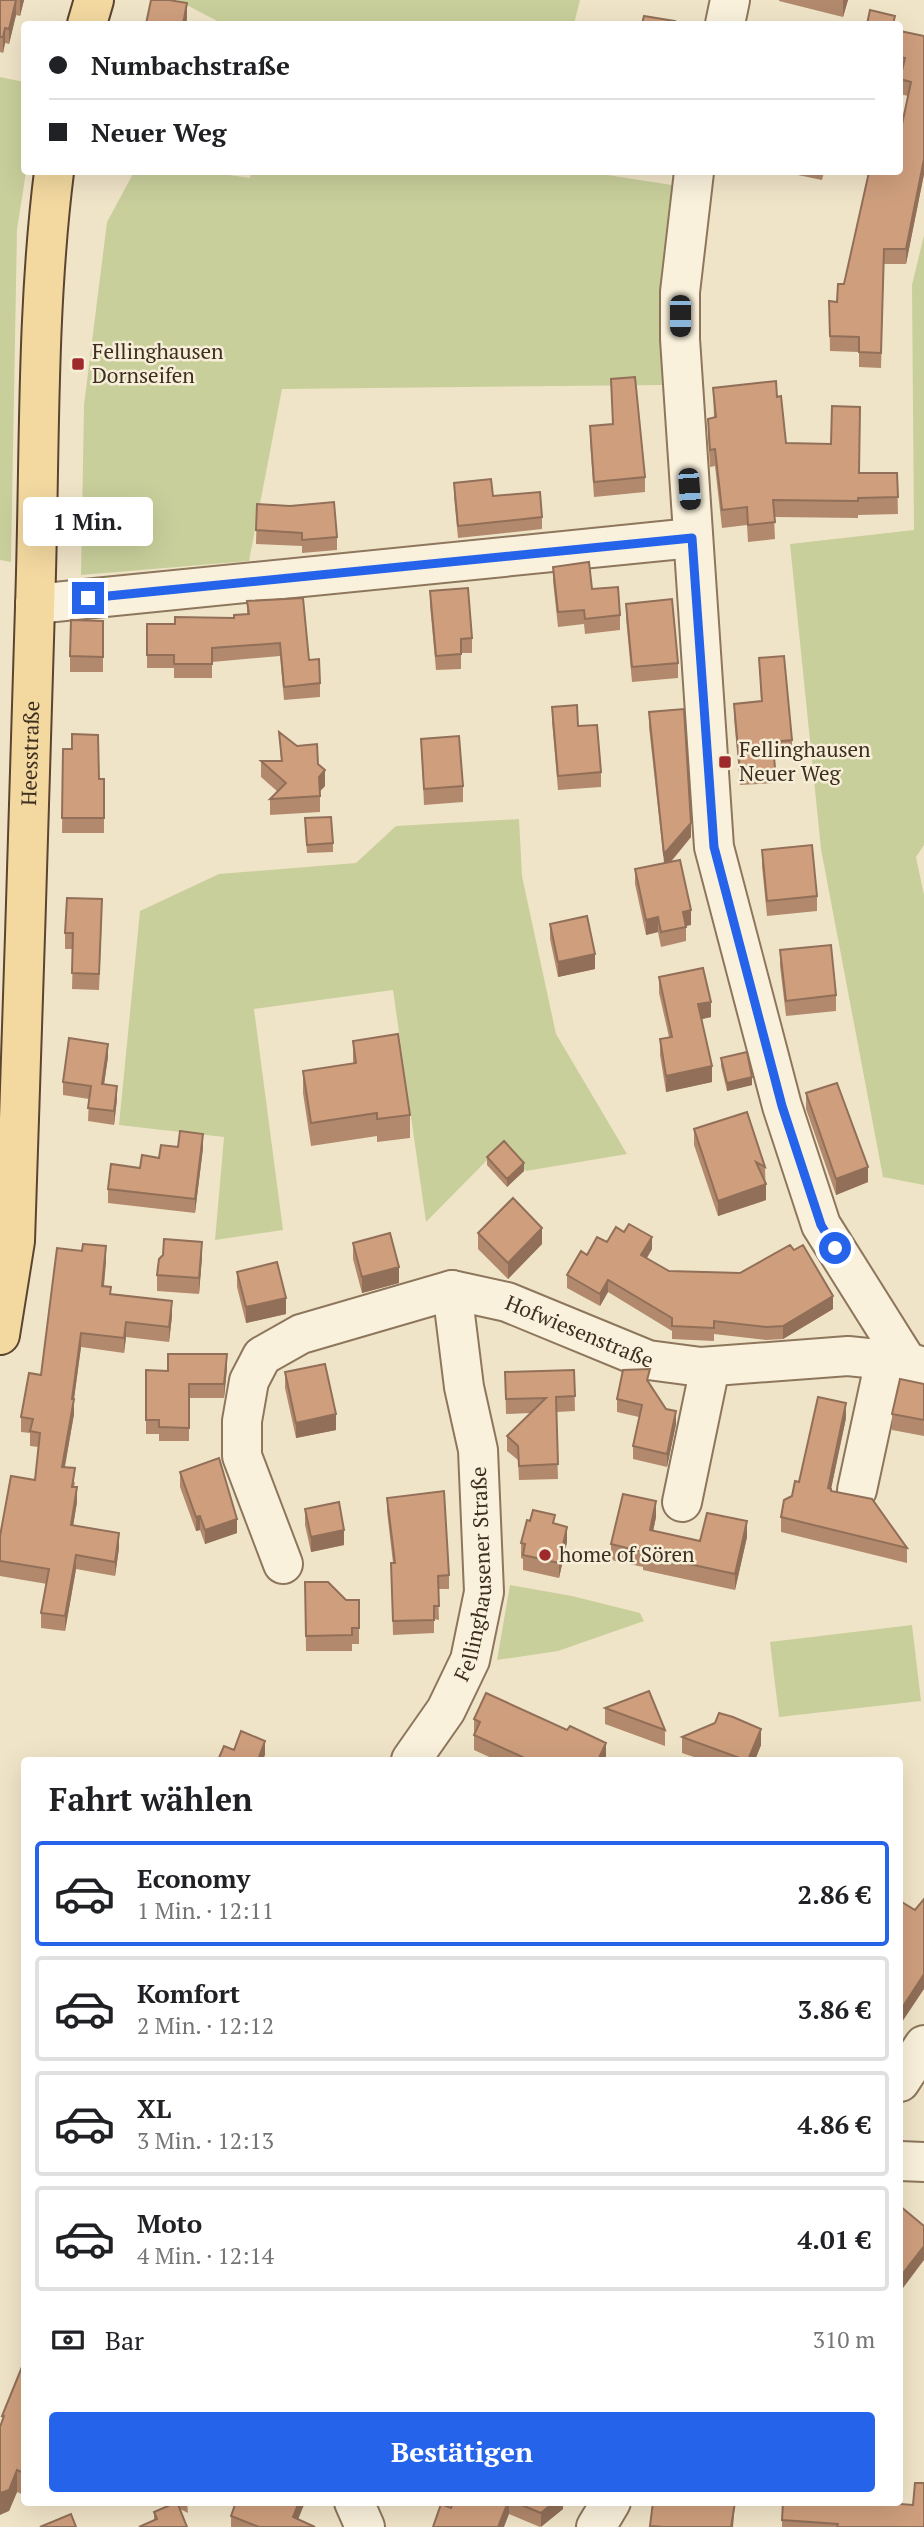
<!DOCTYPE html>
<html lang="de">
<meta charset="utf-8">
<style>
body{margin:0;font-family:"PT Serif",serif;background:#f2f2f2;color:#202124;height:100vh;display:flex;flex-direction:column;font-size:26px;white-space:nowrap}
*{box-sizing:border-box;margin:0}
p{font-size:23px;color:#757577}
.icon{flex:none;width:38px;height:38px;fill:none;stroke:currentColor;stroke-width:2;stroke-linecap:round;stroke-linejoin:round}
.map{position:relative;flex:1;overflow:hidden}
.side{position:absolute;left:21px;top:1757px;width:882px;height:749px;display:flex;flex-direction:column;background:#fff;border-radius:7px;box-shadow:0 7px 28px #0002}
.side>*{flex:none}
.banner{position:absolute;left:21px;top:21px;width:882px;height:154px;border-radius:7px;box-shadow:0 7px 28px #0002;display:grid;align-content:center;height:154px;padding:0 28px;background:#fff}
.end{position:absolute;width:32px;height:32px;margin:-16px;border:9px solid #2563eb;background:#fff;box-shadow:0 0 0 4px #fff}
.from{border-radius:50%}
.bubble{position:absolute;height:49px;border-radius:7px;background:#fff;box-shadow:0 7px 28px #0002;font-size:23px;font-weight:700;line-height:49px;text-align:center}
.car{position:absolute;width:21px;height:42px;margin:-21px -10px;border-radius:9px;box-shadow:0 0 5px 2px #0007;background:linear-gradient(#222 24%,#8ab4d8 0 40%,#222 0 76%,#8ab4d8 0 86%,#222 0)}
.banner b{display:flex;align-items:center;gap:24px;height:66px;font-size:26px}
.banner b+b{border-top:2px solid #e0e0e0}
.banner i{width:18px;height:18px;background:#202124}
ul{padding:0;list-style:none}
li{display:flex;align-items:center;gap:21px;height:105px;margin:0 14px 10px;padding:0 14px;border:4px solid #e0e0e0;border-radius:7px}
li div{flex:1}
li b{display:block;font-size:26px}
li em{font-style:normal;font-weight:700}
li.active{border-color:#2563eb}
li>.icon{width:63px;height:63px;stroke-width:1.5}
h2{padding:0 28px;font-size:32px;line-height:84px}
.pay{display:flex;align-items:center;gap:18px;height:77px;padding:0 28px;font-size:26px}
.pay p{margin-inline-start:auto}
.cta{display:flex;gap:14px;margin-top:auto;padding:14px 28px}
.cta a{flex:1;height:80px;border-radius:7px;background:#2563eb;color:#fff;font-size:28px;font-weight:700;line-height:80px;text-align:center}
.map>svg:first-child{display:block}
</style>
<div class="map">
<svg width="924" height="2527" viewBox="0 0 924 2527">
<rect width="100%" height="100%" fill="#f0e4c8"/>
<path fill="#c9cf9b" d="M177,0H580L574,24H223Z
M0,77L24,82L26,172L17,230L11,562L0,560Z
M134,172H208L250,178L251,172H588L678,186L662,385L282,389L249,561L81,575L84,405L107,222Z
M924,235V845L916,857L924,895V1185L883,1177L821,849L790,544L914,530L912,285Z
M519,819L522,876L556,1034L627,1154L526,1171L502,1145L426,1222L393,990L254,1009L283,1230L215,1240L224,1137L119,1125L140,911L219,874L356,863L396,826Z
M510,1585L572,1596L640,1613L644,1621L558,1651L497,1660Z
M912,1625L921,1701L779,1717L770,1642Z"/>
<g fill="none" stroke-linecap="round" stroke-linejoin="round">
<defs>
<g id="minor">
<path d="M725,24L730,0"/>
<path d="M694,172L680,292V339L714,847L782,1106L821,1225L907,1362"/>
<path d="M35,604L692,538"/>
<path d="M857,1490L885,1360"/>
<path d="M682,1502L710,1367"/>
<path id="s1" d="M283,1564L242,1456V1421L249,1381L262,1356L301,1334L452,1290L507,1302L648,1360L701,1367L848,1356L907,1362L924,1367"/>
<path id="s2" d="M411,1760L446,1710L470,1660L484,1592L478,1450L464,1387L452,1290"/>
<path d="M900,2082L924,2045"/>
<path d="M900,2161L924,2162"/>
<path d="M354,2502L365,2527"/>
<path d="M596,2527L611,2502"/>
</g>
<g id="major">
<path d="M87,24L94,0"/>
<path id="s3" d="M0,1335L15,1241C22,1030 29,818 35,607C40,462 36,316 54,172"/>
</g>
</defs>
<use href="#minor" stroke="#8d765c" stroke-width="42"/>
<use href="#major" stroke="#5b4430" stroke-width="42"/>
<use href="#minor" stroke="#faf1dc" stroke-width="38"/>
<use href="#major" stroke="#f3d9a0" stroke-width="38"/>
</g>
<path fill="#b2896c" d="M0,0H24L20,16L16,15L9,44L5,43L3,53L0,52Z
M779,0H848L843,17L779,1Z
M900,31L924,36V174L906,264H884L881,368L859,367V352L830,351L829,301L837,302L844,284L900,172L908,96L900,94V79L902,72H900Z
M793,172H824L822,180L793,174Z
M713,388L777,397L786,443L859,473H897L898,514L858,515V518L774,517L775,539L748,542L747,525L722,528L715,466L710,467L708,436V419L714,418Z
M612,424L645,477V492L594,497L590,441V426Z
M454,483L493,496L542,517V529L458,538L454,496Z
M257,504L337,537V550L302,553V546L256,544Z
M553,567L620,615V630L585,634L584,624L558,627L553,581Z
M430,591L472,638V653H461V669L436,670L430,605Z
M247,601L309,660L320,683V697L284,700L280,656L212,662V678H174V668H147V624H175L234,618L247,614Z
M626,604L678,663V678L632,682L626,618Z
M103,621V672H70V656Z
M759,658L792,740V755L774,756L775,783L740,785L734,718V704L761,701Z
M552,707L578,726L601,772V787L558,790L552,721Z
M649,712L691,837L671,862L691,925L686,926V941L661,947L658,932L646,935L635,884V869L664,863L649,727Z
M279,732L318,764L325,786L320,791V812L270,815V799L278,792L261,777V761H281Z
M421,739L463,786V802L424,805Z
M63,749H72L99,779H104V833H62Z
M305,826L333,843V852L307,853Z
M762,850L817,896V911L767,916L762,866Z
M102,915L99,990L72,989L73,949H65V933Z
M550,924L595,969L558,977L550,939Z
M780,950L836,995V1011L786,1016L780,966Z
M659,977L711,1017L702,1019L712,1082L666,1092L660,1055V1039L669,1037L659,993Z
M353,1041L410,1115V1138L377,1142V1136L311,1146L303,1093V1071L353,1064Z
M108,1057L104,1084L117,1099L114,1125L88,1121L89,1099L63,1095V1082Z
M721,1058L752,1085L727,1091L721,1066Z
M806,1093L868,1182L836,1195L806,1109Z
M747,1112L765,1167L766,1200L718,1216L694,1145V1129Z
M203,1148L195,1213L108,1203V1189L140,1168Z
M487,1157L524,1171L507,1187L487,1165Z
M624,1232L652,1249L647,1258L669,1271L833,1309L783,1339L766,1340L714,1334V1341L672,1339V1331L608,1292L600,1306L567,1288V1275L587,1255Z
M478,1233L542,1244L508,1279L478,1249Z
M353,1243L399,1283L362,1293L353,1259Z
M202,1257L199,1294L157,1291V1275Z
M106,1261L104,1287L111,1294L172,1316L169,1342L126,1337L124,1353L81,1347L74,1399V1414L65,1467L75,1483L74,1487L77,1502L73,1525L119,1548L115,1576L76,1569L65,1631L41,1628V1613L47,1584L0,1576V1536L35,1480L38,1447L30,1446V1433L21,1432V1417L41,1375Z
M237,1272L286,1314L246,1323L237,1287Z
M227,1368L224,1398H189V1441H159V1434H146V1370L168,1371Z
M574,1370L575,1411L556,1412L558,1479L519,1480L518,1460L507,1451V1436L531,1413L506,1414L505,1372Z
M285,1372L336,1430L296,1438L285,1388Z
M650,1384L676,1424L667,1467L633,1459V1446L639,1417L617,1412V1399Z
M924,1384V1436L892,1430V1414Z
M846,1418L831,1489V1491L907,1548V1563L781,1532V1517L799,1482Z
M180,1472L237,1533L205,1544L200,1530L196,1531L180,1487Z
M387,1498L449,1575V1589H438L439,1620L434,1619V1633L393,1635L391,1563H393L387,1511Z
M305,1509L344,1545L311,1552L305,1525Z
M656,1517L653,1531L700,1541L747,1537L735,1590L643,1570V1567L611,1560V1544Z
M555,1524L567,1542L559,1578L523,1570V1559L521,1558V1543Z
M305,1582L346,1600H359V1644H352V1651H306Z
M605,1708L665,1730V1746L605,1724Z
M474,1719L606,1759L605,1760H496L474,1750Z
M715,1723L761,1745L755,1760H703L682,1753V1737Z
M24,2362V2495L17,2492L9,2511L2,2416Z
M162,2502H187L188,2513L180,2509L154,2521V2512L170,2505Z
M305,2502L298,2519L315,2527H231V2516Z
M453,2502H563V2509L540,2527L509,2514L451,2508Z
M913,2505L924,2527H782V2520Z"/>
<path fill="#916f58" d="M16,0V15L9,44V29Z
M20,0H24L20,16Z
M843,0H848L843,17Z
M187,3V19L186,24H183Z
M5,28V43L3,53V37Z
M924,159V174L906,264V249Z
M325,770V786L319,792V777Z
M691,823V837L664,869V854Z
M691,910V925L683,926V912Z
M658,917V932L646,935V920Z
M595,954V969L558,977V962Z
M711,1002V1017L698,1020V1004Z
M108,1044V1057L102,1098V1084Z
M712,1066V1082L666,1092V1076Z
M752,1077V1085L727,1091V1083Z
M117,1086V1099L114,1125V1111Z
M203,1134V1148L195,1213V1199Z
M524,1163V1171L507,1187V1179Z
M868,1167V1182L836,1195V1179Z
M766,1184V1200L718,1216V1201Z
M542,1228V1244L508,1279V1263Z
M652,1237V1249L641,1267V1255Z
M202,1242V1257L199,1294V1278Z
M106,1246V1261L102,1301V1286Z
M399,1267V1283L362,1293V1277Z
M608,1280V1292L600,1306V1294Z
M833,1296V1309L783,1339V1326Z
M286,1298V1314L246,1323V1307Z
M172,1301V1316L169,1342V1327Z
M126,1322V1337L124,1353V1338Z
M81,1333V1347L73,1406L74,1399V1414L62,1481V1467Z
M227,1354V1368L224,1398V1384Z
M846,1403V1418L828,1503V1488Z
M676,1411V1424L667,1467V1454Z
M336,1414V1430L296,1438V1423Z
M77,1487V1502L71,1539V1525Z
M656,1501V1517L650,1546V1530Z
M200,1516V1530L196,1531V1517Z
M237,1519V1533L205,1544V1530Z
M747,1521V1537L735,1590V1574Z
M567,1527V1542L559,1578V1563Z
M344,1530V1545L311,1552V1537Z
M119,1533V1548L115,1576V1562Z
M76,1555V1569L65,1631V1616Z
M761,1729V1745L755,1760H748Z
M265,1741V1755L263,1760H258Z
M606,1743V1759L605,1760H598Z
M924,1974V1989L900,2025V2011Z
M924,2246V2260L900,2292V2277Z
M17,2470V2492L9,2511L0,2515V2493Z
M299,2502H305L295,2527L293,2517Z
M508,2502H509V2514L504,2527H498Z
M554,2502H563V2509L541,2527V2513Z
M735,2502L733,2527H731Z"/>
<path fill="#cf9f7d" stroke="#916f58" stroke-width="2" d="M0,0H16L9,29L5,28L3,37H0Z
M151,0H169L187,3L183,24H146Z
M870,10L895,16L893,24H867Z
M644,16L675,21L674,24H642Z
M900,31L924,36V159L906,249H884L881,353L859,352V337L830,336L829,301L837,302L838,284H844L869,172H900V134L911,82L900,79L905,58L900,57Z
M635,377L645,477L594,482L590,426L613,424L611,379Z
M776,381L777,397L781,396L786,443L831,444L832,406L860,407L859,473H897L898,497L858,498V501L773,500L775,522L748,525L747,507L722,510L715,449L710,450L708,419L716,417L713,388Z
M491,479L493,496L540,492L542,517L458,526L454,483Z
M334,502L337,537L302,540V533L256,530L257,504L290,506Z
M589,562L592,589L618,587L620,615L585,619L584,610L558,612L553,567Z
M468,588L472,638L461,639V654L436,656L430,591Z
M303,598L309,660L319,659L320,683L284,687L280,643L212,648V664H174V655H147V624H175V617L234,618V615L249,614L247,601Z
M672,599L678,663L632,667L626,604Z
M71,620L103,621V657L70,656Z
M784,656L792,740L773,742L775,769L740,771L734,704L762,701L759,658Z
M577,705L578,726L597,725L601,772L558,776L552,707Z
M684,709L691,823L664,854L649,712Z
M279,732L297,746L317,744L318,764L325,770L319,777L320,796L270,799L286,783L261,761H282Z
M72,734L98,735L99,779H104V818H62L63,749H72Z
M459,736L463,786L424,789L421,739Z
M331,817L333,843L307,845L305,818Z
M812,845L817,896L767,901L762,850Z
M680,860L691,910L683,912L686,927L661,932L658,917L646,920L635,869Z
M67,898L102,899L99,974L72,973L73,933H65Z
M587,916L595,954L558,962L550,924Z
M831,945L836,995L786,1001L780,950Z
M703,968L711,1002L698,1004L712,1066L666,1076L660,1039L672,1037L659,977Z
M398,1034L410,1115L377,1119V1113L311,1123L303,1071L356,1063L353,1041Z
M69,1038L108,1044L102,1084L117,1086L114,1111L88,1108L91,1086L63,1082Z
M747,1052L752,1077L727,1083L721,1058Z
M837,1083L868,1167L836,1179L806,1093Z
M747,1112L765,1167L756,1162L766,1184L718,1201L694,1129Z
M180,1131L203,1134L195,1199L108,1189L111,1164L140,1168L142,1155L159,1158L161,1145L178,1147Z
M504,1141L524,1163L507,1179L487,1157Z
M513,1198L542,1228L508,1263L478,1233Z
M629,1224L652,1237L641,1255L669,1271L740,1273L790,1245L794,1250L803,1245L833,1296L783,1326L766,1327L714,1321V1328L672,1326V1318L608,1280L600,1294L567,1275L581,1251L587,1255L597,1237L607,1242L616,1227L624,1232Z
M390,1233L399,1267L362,1277L353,1243Z
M164,1239L202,1242L199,1278L157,1275L159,1259L163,1255Z
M83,1244L106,1246L102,1286L111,1287L110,1294L172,1301L169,1327L126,1322L124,1338L81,1333L72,1399H74L62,1467L75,1468L72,1487H77L71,1525L119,1533L115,1562L76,1555L65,1616L41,1613L49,1569L0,1561V1536L11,1476L35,1480L40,1433L30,1431L33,1419L21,1417L29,1373L41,1375L57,1248L82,1251Z
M277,1262L286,1298L246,1307L237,1272Z
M168,1354H227L224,1384H189V1428L159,1427V1420H146V1370L168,1371Z
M325,1364L336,1414L296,1423L285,1372Z
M650,1369L647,1380L666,1409L676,1411L667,1454L633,1446L642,1405L617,1399L623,1370Z
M574,1370L575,1396L556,1397L558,1464L519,1466L518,1446L507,1436L546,1398L506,1399L505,1372Z
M900,1379L924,1384V1420L892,1414Z
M818,1397L846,1403L828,1488L831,1489V1491L872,1499L907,1548L781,1517L784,1500L792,1496L795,1481L799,1482Z
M219,1458L237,1519L205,1530L200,1516L196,1517L180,1472Z
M444,1491L449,1575L438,1576L439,1606H434V1620L393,1621L391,1563H395L387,1498Z
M623,1494L656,1501L650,1530L700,1541L707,1513L747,1521L735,1574L643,1554V1552L611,1544Z
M339,1502L344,1530L311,1537L305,1509Z
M533,1510L555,1515L553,1523L567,1527L559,1563L523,1555L525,1544L521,1543L527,1520L530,1521Z
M305,1582H328L346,1600H359V1628H352V1635L306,1636Z
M649,1691L665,1730L605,1708Z
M486,1693L567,1730L570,1726L606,1743L598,1760H529L474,1735L480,1722L474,1719Z
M719,1713L733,1717L761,1729L748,1760H745L682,1737L715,1723Z
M241,1731L265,1741L258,1760H260H218L224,1746L234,1750Z
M924,1899V1974L900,2011V1901L915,1910Z
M900,2206L924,2226V2246L900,2277Z
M24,2362V2473L17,2470L9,2490L0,2493V2427L4,2416H2Z
M915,2483H924V2527H837L838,2524L782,2520L783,2502H874L913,2505Z
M177,2502L187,2527H139L157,2519L154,2512Z
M236,2502H299L293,2517L315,2527H259L231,2516Z
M453,2502H508L498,2527H433L441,2504L451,2508Z
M514,2502H554L541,2513Z
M653,2502H735L731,2527H663L650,2526Z
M71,2514L76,2527H40Z"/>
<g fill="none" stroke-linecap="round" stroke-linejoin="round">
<path stroke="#2563eb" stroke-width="9" d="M88,598L692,538L714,847L782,1106L821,1225L835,1248"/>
</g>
<g fill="#9e2a2b" stroke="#f7eed8" stroke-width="2.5">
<rect x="71" y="357" width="14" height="14" rx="3.5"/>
<rect x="718" y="755" width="14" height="14" rx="3.5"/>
<circle cx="545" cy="1555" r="7"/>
</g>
<g text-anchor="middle" stroke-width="5" stroke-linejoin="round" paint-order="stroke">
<g font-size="21" fill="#3d2e20" stroke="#f7eed8" text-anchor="start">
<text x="92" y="359">Fellinghausen<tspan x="92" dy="24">Dornseifen</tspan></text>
<text x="739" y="757">Fellinghausen<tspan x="739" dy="24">Neuer Weg</tspan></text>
<text x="559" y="1562">home of Sören</text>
</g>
<g font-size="21" fill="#3d2e20" stroke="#f7eed8">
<text dy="7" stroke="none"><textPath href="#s3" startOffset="583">Heesstraße</textPath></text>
<text dy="7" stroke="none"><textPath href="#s1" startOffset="556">Hofwiesenstraße</textPath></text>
<text dy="7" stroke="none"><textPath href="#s2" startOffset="203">Fellinghausener Straße</textPath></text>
</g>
</g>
</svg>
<i class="end from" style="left:835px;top:1248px"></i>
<i class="end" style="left:88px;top:598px"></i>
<div class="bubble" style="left:23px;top:497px;width:130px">1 Min.</div>
<i class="car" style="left:680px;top:316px;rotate:180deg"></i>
<i class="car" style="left:689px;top:489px;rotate:176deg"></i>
<div class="banner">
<b><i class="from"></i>Numbachstraße</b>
<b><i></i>Neuer Weg</b>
</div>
<section class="side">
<h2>Fahrt wählen</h2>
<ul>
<li class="active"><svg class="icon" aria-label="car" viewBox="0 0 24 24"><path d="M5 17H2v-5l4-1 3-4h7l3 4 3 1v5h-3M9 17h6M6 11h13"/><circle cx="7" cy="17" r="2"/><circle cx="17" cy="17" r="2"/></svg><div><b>Economy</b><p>1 Min. · 12:11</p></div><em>2.86 €</em></li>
<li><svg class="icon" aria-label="car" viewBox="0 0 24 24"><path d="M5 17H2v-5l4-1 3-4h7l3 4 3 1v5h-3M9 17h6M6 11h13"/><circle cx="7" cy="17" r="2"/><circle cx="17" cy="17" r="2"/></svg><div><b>Komfort</b><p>2 Min. · 12:12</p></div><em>3.86 €</em></li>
<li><svg class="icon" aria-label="car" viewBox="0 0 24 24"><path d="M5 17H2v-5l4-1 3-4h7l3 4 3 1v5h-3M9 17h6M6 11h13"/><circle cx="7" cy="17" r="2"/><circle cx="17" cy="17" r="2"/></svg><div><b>XL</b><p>3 Min. · 12:13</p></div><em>4.86 €</em></li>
<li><svg class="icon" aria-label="car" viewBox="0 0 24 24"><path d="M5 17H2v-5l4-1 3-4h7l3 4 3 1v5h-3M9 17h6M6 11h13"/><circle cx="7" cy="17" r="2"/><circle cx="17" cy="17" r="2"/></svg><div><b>Moto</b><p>4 Min. · 12:14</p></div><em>4.01 €</em></li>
</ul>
<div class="pay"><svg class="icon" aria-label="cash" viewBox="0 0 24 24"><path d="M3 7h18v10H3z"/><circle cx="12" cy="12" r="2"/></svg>Bar<p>310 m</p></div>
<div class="cta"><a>Bestätigen</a></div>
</section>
</div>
